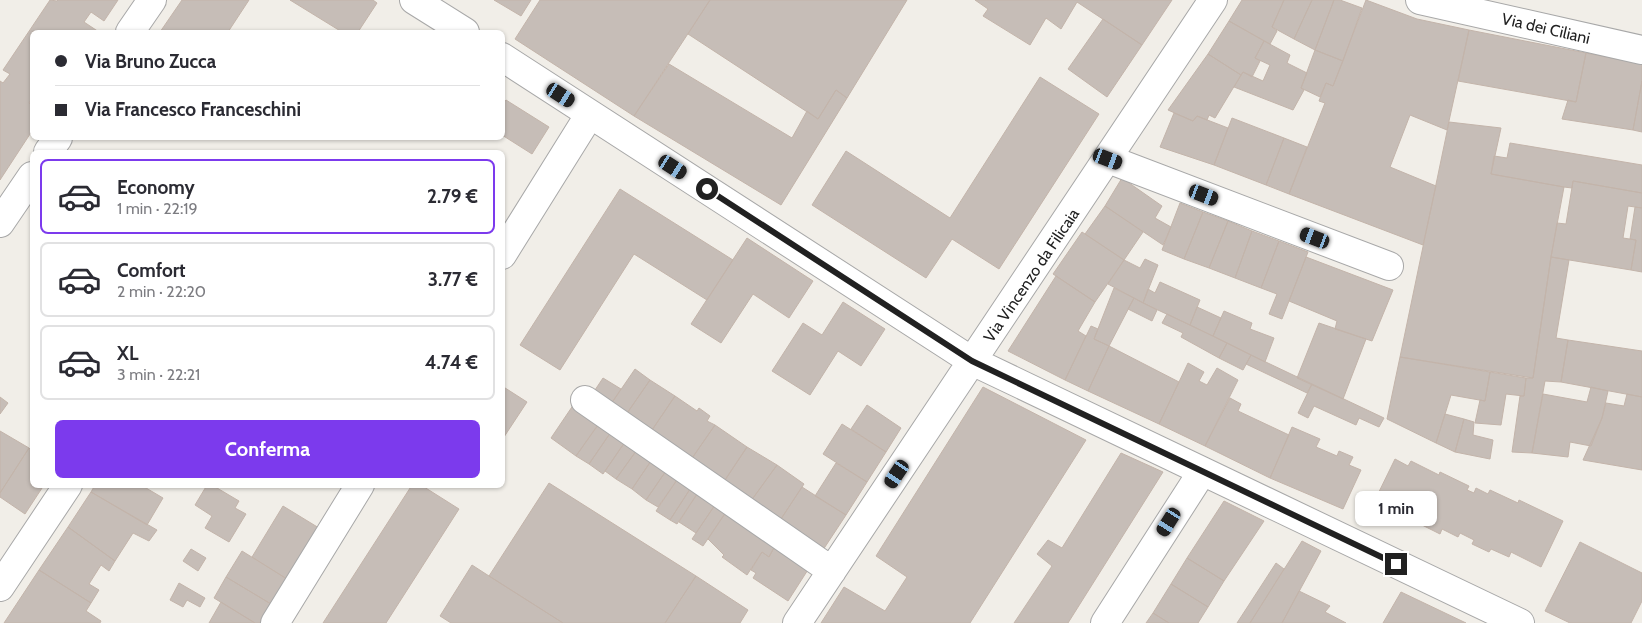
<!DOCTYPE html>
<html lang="it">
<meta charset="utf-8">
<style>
body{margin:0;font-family:Cabin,sans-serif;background:#f7f7f7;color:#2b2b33;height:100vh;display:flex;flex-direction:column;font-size:19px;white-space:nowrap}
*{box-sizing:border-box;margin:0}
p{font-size:16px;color:#7c7c81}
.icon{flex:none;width:28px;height:28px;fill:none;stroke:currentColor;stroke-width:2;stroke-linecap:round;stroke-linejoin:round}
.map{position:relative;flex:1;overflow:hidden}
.details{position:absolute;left:30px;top:150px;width:475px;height:338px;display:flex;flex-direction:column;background:#fff;border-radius:8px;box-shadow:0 1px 4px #0004}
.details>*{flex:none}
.top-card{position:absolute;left:30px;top:30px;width:475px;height:110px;border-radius:8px;box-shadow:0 1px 4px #0004;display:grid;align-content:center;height:110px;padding:0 25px;background:#fff}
.end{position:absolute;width:22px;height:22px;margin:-11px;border:6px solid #212121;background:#fff;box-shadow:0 0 0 2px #fff}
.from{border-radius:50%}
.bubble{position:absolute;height:35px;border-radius:8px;background:#fff;box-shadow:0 1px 4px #0004;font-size:16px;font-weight:700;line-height:35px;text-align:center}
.car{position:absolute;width:15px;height:30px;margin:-15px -8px;border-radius:6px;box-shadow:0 0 4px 1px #0007;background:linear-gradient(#222 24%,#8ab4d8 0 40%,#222 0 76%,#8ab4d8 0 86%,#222 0)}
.top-card b{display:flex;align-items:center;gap:18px;height:48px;font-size:19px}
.top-card b+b{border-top:1px solid #e1e1e2}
.top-card i{width:12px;height:12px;background:#2b2b33}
ul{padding:9px 0 0;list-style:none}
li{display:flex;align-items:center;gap:15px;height:75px;margin:0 10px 8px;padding:0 15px;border:2px solid #e1e1e2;border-radius:8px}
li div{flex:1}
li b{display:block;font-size:19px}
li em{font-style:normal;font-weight:700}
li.active{border-color:#7c3aed}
li>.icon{width:45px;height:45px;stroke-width:1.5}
.action{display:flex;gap:10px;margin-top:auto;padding:10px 25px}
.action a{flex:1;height:58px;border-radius:8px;background:#7c3aed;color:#fff;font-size:20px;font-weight:700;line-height:58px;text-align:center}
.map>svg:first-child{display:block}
</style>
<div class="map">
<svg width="1642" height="623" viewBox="0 0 1642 623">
<rect width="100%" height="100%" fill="#f1eee8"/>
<path fill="#c6bdb7" stroke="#c3b4aa" d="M50,0L57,1L58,0H118L104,21L91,12L84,22L99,32H32V98L29,103L32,105V131L0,180V81L3,83L10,74L3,70Z
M182,0H249L228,32H160Z
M290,0H373L377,3L358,32H342Z
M494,0H531L521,16Z
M540,0H710L634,116L515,39Z
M710,0H907L847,98L836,90L818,119L688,34Z
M975,0H1172L1142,45L1077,2L1061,29L1046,18L1030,45L983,16L988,9Z
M1242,0H1284L1272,27L1277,31L1270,44L1229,21Z
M1284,0H1312L1294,39L1272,27Z
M1312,0H1334L1315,50L1294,39Z
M1334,0H1340L1362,8L1343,61L1315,50Z
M1366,0L1417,19L1469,30L1447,130L1410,115L1390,167L1436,186L1423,245L1289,194L1325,103L1319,101L1326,83L1333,86Z
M1103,19L1142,45L1107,97L1068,69Z
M1229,21L1264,41L1255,58L1260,61L1252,77L1243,72L1241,75L1208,54Z
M1469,30L1586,53L1576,102L1458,81Z
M1264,41L1290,55L1287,63L1307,73L1301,88L1304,90L1293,110L1234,87L1243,72L1263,81L1270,65L1255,58Z
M1315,50L1343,61L1333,86L1326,83L1320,97L1301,88Z
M1586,53L1642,64V81L1633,130L1562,119L1568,100L1576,102Z
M1208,54L1241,75L1215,118L1209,115L1207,120L1197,116L1193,121L1168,110Z
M669,64L792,138L807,111L818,119L836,90L847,98L781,205L634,116Z
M1040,77L1099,114L999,269L952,239L926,278L812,205L846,151L950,218Z
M1642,81V132L1633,130Z
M506,100L549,127L532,154L502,135V105Z
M1174,113L1193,121L1197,116L1228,128L1214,165L1160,147Z
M1232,118L1284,138L1266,185L1214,165Z
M1449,122L1501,128L1491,174L1564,187L1551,257L1533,378L1400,357Z
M1284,138L1307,147L1289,194L1266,185Z
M1510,143L1642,165V193L1573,181L1572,188L1564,187L1491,174L1494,156L1507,158Z
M1122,178L1162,206L1155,218L1171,227L1163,245L1105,206Z
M1573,181L1642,193V208L1628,206L1623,238L1636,240L1631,270L1551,257L1557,223L1566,224Z
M620,189L733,260L707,300L634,254L560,370L520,345Z
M1180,203L1203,212L1184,259L1162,250Z
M1105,206L1143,232L1124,260L1085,234Z
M1635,207L1642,208V272L1631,270L1636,240L1630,239Z
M1203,212L1228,221L1209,268L1184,259Z
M1228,221L1252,231L1235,278L1209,268Z
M1252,231L1279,241L1261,288L1235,278Z
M1082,232L1124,260L1095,302L1053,274Z
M747,238L813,281L789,318L753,294L721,343L691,324Z
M1279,241L1308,252L1282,319L1269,314L1277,294L1261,288Z
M1306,257L1393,290L1372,341L1335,329L1337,321L1289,301Z
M1551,257L1569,260L1556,338L1568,340L1561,382L1545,381L1532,453L1512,452L1520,396H1524L1526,378H1533Z
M1145,259L1158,265L1143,303L1108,284L1124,260L1140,268Z
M1056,276L1095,302L1078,331L1086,336L1065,380L1008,351Z
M1160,282L1200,300L1190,325L1143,303L1148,289L1155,293Z
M1114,288L1134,298L1109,346L1094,339Z
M1134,298L1157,310L1152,321L1128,309Z
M843,302L885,329L861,366L838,351L810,395L772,371L803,323L822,335Z
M1197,307L1221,318L1213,336L1190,325Z
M1224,311L1252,323L1250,329L1274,338L1265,362L1213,336Z
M1167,314L1227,343L1219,358L1181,337L1183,333L1162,323Z
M1319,323L1366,339L1343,399L1297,378Z
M1091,326L1098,329L1094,339L1109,346L1088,391L1065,380Z
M1568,340L1642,351V397L1561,382Z
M1227,343L1251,355L1243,370L1219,358Z
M1109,346L1179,382L1159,424L1088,391Z
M1251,355L1312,384L1307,393L1246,364Z
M1400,357L1490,372L1485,401L1451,395L1436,443L1387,419Z
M1188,363L1204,372L1199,381L1207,385L1217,368L1238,380L1205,446L1159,424Z
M635,369L650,380L623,419L611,404Z
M1490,372L1526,378L1524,396L1506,394L1501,425L1475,423L1480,400L1485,401Z
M603,378L621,389L611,404L593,393Z
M650,380L675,396L648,436L623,419Z
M1312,384L1384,418L1379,427L1359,418L1356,425L1314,406L1308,418L1298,413Z
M502,386L527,402L502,440Z
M983,387L1086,440L970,623H821L844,587L885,611L907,577L876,556Z
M1591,387L1608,391L1602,418L1591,446L1570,442L1568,457L1532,453L1543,394L1587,402Z
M1627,394L1642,397V470L1583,460L1602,418L1606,403L1624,406Z
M675,396L697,411L699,408L710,416L707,421L715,425L688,464L648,436Z
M0,397L8,403L0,414Z
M578,398L604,416L576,456L551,438Z
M1230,398L1241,404L1238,411L1289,435L1270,478L1205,446Z
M867,405L901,428L886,452L851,429Z
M1445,414L1464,419L1455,452L1436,443Z
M1464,419L1474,422L1473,435L1493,440L1490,459L1455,452Z
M601,421L613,429L589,464L576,456Z
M842,424L886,452L867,482L823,454Z
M715,425L747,447L721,486L688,464Z
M1292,427L1320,439L1316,447L1337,456L1339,451L1353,457L1349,465L1361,470L1343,509L1270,478Z
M613,429L627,439L603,474L589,464Z
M0,431L29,448L0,493Z
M627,439L639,447L616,479L605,471Z
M639,447L653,458L632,489L616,479Z
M747,447L777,465L748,505L721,486Z
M29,448L32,451V485H44L25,514L0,497V493Z
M1121,453L1163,472L1068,623H1014L1052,566L1037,554L1048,540L1062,548Z
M653,458L668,468L646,500L632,489Z
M1395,459L1408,466L1411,461L1439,475L1440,472L1469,486L1467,490L1474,493L1476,488L1488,494L1490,490L1518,503L1519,500L1563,521L1541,567L1511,552L1509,557L1491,549L1489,552L1472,544L1474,540L1460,533L1458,537L1442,529L1440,534L1412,520L1410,524L1388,512L1389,510L1374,502Z
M836,463L867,482L846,515L815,496Z
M777,465L804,484L777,525L748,505Z
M668,468L679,477L658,507L646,500Z
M679,477L692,486L670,520L656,511Z
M549,483L696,576L665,623H563L489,576Z
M95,485H141L163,498L147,525L91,492Z
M207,485H212L239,501L235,508L246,514L229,542L205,528L212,516L195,505Z
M412,485H421L459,509L386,623H323Z
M692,486L699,491L677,524L670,520Z
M802,487L846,515L821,553L777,525Z
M699,491L717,502L696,533L679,522Z
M91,492L157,530L149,541L133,533L115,561L68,527Z
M1224,501L1264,521L1224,581L1187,558Z
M717,502L728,509L703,546L692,539Z
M283,506L319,528L287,579L252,557Z
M728,509L777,542L769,557L762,552L747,575L722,557L724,555L708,539Z
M68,527L115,561L109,571L101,565L89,584L99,590L91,603L39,570Z
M1302,541L1321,551L1282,623H1250Z
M777,542L811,565L788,601L753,578L756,573L751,570L762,552L769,557Z
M1580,542L1642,573V601L1631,623H1570L1545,611Z
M191,549L206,558L198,571L183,561Z
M242,551L287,579L271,604L226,577Z
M1187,558L1224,581L1208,607L1171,584Z
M1276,563L1284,569L1250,623H1237Z
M472,565L489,576L563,623H451L440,616Z
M39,570L91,603L86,611L101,621L100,623H4Z
M696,576L748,610L740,623H665Z
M226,577L271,604L260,623H255L214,598Z
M179,583L205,598L200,607L187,600L183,607L170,600Z
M1171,584L1208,607L1198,623H1169L1153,613Z
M1299,591L1330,606L1325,612L1346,623H1282Z
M1401,592L1466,623H1383Z
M221,602L255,623H209Z
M1153,613L1169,623H1146Z"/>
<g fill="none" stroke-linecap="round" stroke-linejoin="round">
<defs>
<path id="minor" d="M414,0L465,32
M1420,0L1642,50
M130,32L152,0
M502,57L972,361L1520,623
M48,152L58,138
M1108,159L1389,266
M0,223L32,176
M502,255L590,114
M585,400L832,571
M0,587L68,485
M275,623L360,485
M797,623L1213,0
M1105,623L1202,472"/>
</defs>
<use href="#minor" stroke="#a8a8a8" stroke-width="30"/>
<use href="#minor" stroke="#fff" stroke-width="28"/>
</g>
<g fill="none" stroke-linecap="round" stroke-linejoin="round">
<path stroke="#212121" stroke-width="6" d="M707,189L972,361L1396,564"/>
</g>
<g text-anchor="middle" stroke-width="4.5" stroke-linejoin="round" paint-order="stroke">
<g font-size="16" fill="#212121" stroke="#fff">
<text transform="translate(1546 28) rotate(13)" y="6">Via dei Ciliani</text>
<text transform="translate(1031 275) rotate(-56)" y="6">Via Vincenzo da Filicaia</text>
</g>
</g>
</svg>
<i class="end from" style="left:707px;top:189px"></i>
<i class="end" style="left:1396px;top:564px"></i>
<div class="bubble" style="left:1355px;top:491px;width:82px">1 min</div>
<i class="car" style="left:561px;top:95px;rotate:123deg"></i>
<i class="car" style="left:1108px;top:159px;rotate:111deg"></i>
<i class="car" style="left:673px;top:167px;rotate:123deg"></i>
<i class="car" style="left:1204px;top:195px;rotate:111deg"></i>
<i class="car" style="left:1315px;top:238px;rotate:291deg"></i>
<i class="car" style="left:897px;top:474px;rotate:214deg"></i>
<i class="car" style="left:1169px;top:522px;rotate:212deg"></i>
<div class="top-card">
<b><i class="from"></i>Via Bruno Zucca</b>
<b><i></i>Via Francesco Franceschini</b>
</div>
<section class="details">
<ul>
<li class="active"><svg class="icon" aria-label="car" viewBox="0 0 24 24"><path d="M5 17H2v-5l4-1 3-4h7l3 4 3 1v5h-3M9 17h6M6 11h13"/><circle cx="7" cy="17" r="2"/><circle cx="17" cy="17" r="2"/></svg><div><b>Economy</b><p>1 min · 22:19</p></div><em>2.79 €</em></li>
<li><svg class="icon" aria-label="car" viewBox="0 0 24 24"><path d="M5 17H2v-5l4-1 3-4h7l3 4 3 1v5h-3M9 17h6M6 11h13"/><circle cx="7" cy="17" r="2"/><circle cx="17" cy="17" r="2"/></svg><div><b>Comfort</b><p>2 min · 22:20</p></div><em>3.77 €</em></li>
<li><svg class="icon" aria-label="car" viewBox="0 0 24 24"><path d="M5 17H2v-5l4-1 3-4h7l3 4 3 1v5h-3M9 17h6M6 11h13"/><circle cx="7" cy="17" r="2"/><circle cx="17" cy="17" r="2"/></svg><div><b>XL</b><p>3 min · 22:21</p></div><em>4.74 €</em></li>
</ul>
<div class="action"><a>Conferma</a></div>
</section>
</div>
